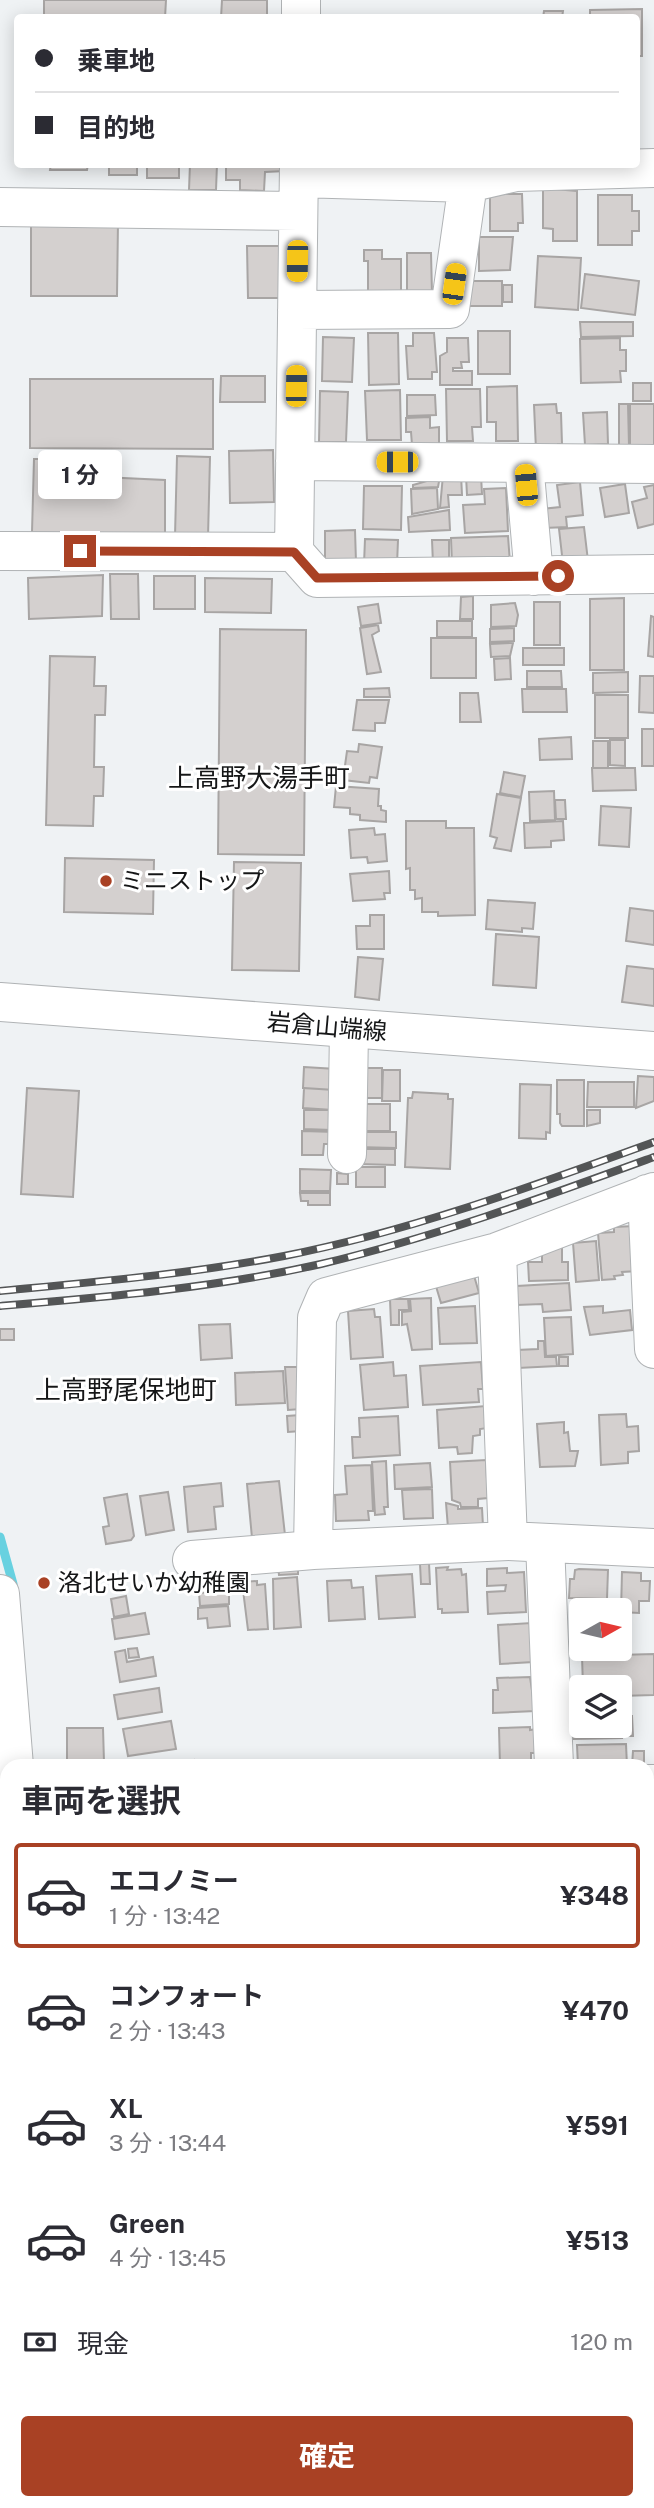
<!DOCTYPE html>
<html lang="ja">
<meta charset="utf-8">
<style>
body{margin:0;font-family:"Public Sans","Noto Sans JP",sans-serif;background:#f7f7f7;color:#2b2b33;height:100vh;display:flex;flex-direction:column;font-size:26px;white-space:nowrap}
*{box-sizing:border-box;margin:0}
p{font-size:23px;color:#7c7c81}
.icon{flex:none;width:38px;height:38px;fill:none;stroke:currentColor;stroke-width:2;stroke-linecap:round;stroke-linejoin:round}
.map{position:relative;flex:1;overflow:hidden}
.panel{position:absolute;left:0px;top:1759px;width:654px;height:751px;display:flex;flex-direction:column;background:#fff;border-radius:21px 21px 0 0;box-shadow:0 4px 18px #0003}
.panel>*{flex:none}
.guide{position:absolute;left:14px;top:14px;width:626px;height:154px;border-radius:7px;box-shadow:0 4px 18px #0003;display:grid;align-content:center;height:154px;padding:0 21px;background:#fff}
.needle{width:46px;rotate:82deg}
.controls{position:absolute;left:569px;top:1598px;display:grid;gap:14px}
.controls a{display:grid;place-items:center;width:63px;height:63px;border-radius:7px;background:#fff;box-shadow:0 4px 18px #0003;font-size:35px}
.end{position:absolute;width:32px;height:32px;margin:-16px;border:9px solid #a94124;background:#fff;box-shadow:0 0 0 4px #fff}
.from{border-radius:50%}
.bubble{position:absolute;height:49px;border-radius:7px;background:#fff;box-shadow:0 4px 18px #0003;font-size:23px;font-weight:700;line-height:49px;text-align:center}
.car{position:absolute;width:21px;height:42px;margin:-21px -10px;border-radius:9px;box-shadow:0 0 5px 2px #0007;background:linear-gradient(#f5c518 24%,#345 0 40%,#f5c518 0 76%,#345 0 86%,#f5c518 0)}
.guide b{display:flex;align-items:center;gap:24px;height:66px;font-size:26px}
.guide b+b{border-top:2px solid #e1e1e2}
.guide i{width:18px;height:18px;background:#2b2b33}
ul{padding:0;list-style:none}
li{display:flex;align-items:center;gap:21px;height:105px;margin:0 14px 10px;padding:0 7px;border:4px solid transparent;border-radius:7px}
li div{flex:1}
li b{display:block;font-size:26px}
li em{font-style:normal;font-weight:700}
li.on{border-color:#a94124}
li>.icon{width:63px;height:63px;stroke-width:1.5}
h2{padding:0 21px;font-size:32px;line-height:84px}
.pay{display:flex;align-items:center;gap:18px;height:77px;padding:0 21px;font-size:26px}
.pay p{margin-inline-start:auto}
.action{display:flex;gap:14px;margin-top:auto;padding:14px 21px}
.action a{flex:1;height:80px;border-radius:7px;background:#a94124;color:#fff;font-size:28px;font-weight:700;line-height:80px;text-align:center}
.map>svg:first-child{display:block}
</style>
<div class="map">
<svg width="654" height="2508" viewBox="0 0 654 2508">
<rect width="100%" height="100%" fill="#eff2f4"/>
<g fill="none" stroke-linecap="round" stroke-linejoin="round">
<path stroke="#68d1e0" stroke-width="9" d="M0,1537L13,1584"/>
</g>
<path fill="#d4d0cf" stroke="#a8a5a4" stroke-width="2" d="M44,0H166L165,18H44Z
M222,0H267V18H221Z
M642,9V56H637V18H590V10Z
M544,11H563L562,18H543Z
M51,164H88L87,170H50Z
M109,164H137V175H109Z
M147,164H179V178H147Z
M190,164H217L216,190H189Z
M226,164H285V171L265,172L264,191L240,190V180H226Z
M543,188L577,191V241H553V229L543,228Z
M490,194H522L523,223H518V231H490Z
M598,195H632V211H639V231H632V245H598Z
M31,221L118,222L117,296H31Z
M479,237H513L510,270L479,271Z
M247,246H284V298H248Z
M364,250H382V259H401V303H368V261H364Z
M407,253H431L432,293H407Z
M538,256L581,258L578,310L535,307Z
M585,274L639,281L635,315L581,308Z
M465,281H502V306H465Z
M503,285H512V302H503Z
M580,322H633V336L581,337Z
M478,331H510V374H478Z
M368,333H398L399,384L369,385Z
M413,333H434L437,372H432V379H408L406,346H413Z
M323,337L354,338L352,382L322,381Z
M447,338H468L469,362H461L462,368H453V371H472V385H440V356L447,352Z
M620,338V350H626V371H620L621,382L581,383L580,339Z
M221,376H265V402H220Z
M30,379H213V449L30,448Z
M633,383H651V401H633Z
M517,386L518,441H496V422H487V387Z
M446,389H480L481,427H472L473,441H447Z
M400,390L401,440H367L365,391Z
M320,391L348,392L346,442H319Z
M407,395H435L436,415L407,416Z
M556,404L557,413H561L562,444H558V449L536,450L534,405Z
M619,404H628L629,446L619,445Z
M630,404H654V446H630Z
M607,412L608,444L585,445L583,413Z
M430,417V428L439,427V445H412L411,432H406V418Z
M273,450L274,502L230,503L229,451Z
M177,456L210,457L208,537L175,536Z
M34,459H102V477L165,480V535L32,532Z
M461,474L462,495H448L449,507L440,508L443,475Z
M481,475L482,494L467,495L466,476Z
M428,476H440L438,487L413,488V485L427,481Z
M580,482L583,515L566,517L567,527L544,528L542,509L560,507L557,485Z
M625,484L629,513L605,517L600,488Z
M654,485V524L638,528L632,502L647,498L644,487Z
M364,486H402L401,530L363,529Z
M437,488L438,509L412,514L411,489Z
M506,488L508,531L465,533L463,505L485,504L484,489Z
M449,510L450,530L409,532L408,517Z
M584,527L588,561L563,564L559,529Z
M355,530L356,562L325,563V531Z
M508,536L510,563L452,565L451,538Z
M365,539L398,540L397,565L364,564Z
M432,540H449V564H433Z
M110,574H138L139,619H111Z
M103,575L102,616L29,619L28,578Z
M154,576H195V609H154Z
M205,578L272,579L271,613L205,612Z
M473,596V619H460L461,597Z
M624,598V670H590V599Z
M534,602H560V645H534Z
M515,603L518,615L516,626L491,627V605Z
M378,604L381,623L361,626L358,607Z
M651,616L654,617V657L648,656Z
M437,621H472V637H437Z
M378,625L379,631L372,635L381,672L367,674L360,628Z
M514,628V641L490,642V629Z
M220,629L306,630L304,855L218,854Z
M431,638H476V678H431Z
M510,643H513L510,656L491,657L490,644Z
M523,648H564V665H523Z
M50,656L95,657L94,686H106L105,715H95L94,767H104L103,796H94L93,826L46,825Z
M510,658L511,679L495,680L494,659Z
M527,671H561L562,687H527Z
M628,672V692L593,693V673Z
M640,676H654V713L639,712Z
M389,688L390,697H364V689Z
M522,689H566L567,712H523Z
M460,693H478L481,722H460Z
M595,695H628V738H595Z
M357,700H389L385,723H375V731L353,730Z
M642,729H654V766H642Z
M571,737L572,759L540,760L539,739Z
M610,740H625V766L610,765Z
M593,741H608V768H593Z
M359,744L382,747L377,778L370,777L369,783L343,780L347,751L358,752Z
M592,768H635L636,790L593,791Z
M504,772L525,776L521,797L500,793Z
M336,786L379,789L378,806H381V810L386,811V822L360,820V815L350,814V808L334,807Z
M554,791L555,820L530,821L529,792Z
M497,794L521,798L511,851L494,848L497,838L490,836Z
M555,800H565L566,819H556Z
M601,806L631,808L629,847L599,845Z
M406,821H446V828H474L475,915L438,916V912H422V898L415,899V890H410V868L406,869Z
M563,821L564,840L551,841V847L525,848L524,823Z
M374,828L375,835L385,834L387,861L368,863L367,857L351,858L349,830Z
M65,858L154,860L153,914L64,912Z
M234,862L301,863L299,971L232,970Z
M389,871L390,893H384L385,899L353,901L350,874Z
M488,900L535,903L533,929L522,928V932L486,929Z
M630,908L654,911V945L626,941Z
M370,915H384V949H357L356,926H370Z
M496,934L539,937L536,988L493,985Z
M358,957L383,959L379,1000L355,997Z
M627,966L654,969V1006L622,1002Z
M304,1067L336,1069L335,1090L303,1088Z
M359,1068H382V1098H359Z
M383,1070H400V1101H382Z
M638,1076L654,1077V1101L636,1108Z
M557,1080H584V1126H562L560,1123V1114H557Z
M588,1082H634V1107H587Z
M520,1084L551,1085L550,1133L546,1132V1139L519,1138Z
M27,1088L79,1091L73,1197L21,1194Z
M304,1088L334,1090L333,1110L303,1108Z
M413,1092L448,1094V1099H453L450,1169L405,1167L408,1098H412Z
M361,1104H390V1131H360Z
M304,1110H332V1130L304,1129Z
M587,1110H600V1123L587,1126Z
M302,1131L336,1132L335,1144H324L323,1155H302Z
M357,1132H396V1148L357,1147Z
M357,1149H395V1165L358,1164Z
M356,1167H385V1187H356Z
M300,1169L331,1170L330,1191H300Z
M337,1173L348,1174V1184H337Z
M300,1193H330V1205H308V1201H301Z
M634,1226L638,1271L622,1272L623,1275L614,1276L615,1279L602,1280L598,1233L614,1232V1227Z
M596,1241L599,1280L576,1282L573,1243Z
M542,1247H562V1262H568V1280L529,1281L528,1262H542Z
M473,1272L479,1293L441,1303L435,1283Z
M569,1283L571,1310L543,1312L542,1304L517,1305V1286Z
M431,1298L432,1349L412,1350L407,1324L402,1325V1312L411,1311L410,1299Z
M390,1299H408L409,1310H399V1325H391Z
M475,1306L477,1343L440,1344L438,1308Z
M603,1306V1313L630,1310L632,1330L590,1335L584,1307Z
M374,1309L375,1317H380L383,1357L351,1359L348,1311Z
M571,1317L573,1354L546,1356L544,1318Z
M230,1324L232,1358L201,1360L199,1325Z
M0,1329H14V1340H0Z
M538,1341H544L545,1357H556L557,1366L518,1368L517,1350L538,1349Z
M559,1357H568V1366H559Z
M393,1362L394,1376L406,1375L408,1407L364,1410L360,1365Z
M481,1362L483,1389H478L479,1402L423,1405L420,1366Z
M285,1367H299L301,1409L288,1410Z
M283,1371L285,1403L236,1405L235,1373Z
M486,1406L487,1428L480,1429V1435L473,1436L472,1453L458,1454L457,1447L439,1448L437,1410Z
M626,1414L627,1427L638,1426L639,1451L628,1452V1463L601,1465L599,1415Z
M300,1415L301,1431L288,1432L287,1416Z
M398,1416L400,1455L353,1458L352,1437H360L359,1418Z
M564,1422V1433L568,1432L570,1451H578L575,1466L540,1467L537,1424Z
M486,1460L488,1498L478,1499V1507H461L460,1503L452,1500L450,1462Z
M386,1461L388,1507H384L385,1514L375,1515L372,1462Z
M430,1463L432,1487L395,1489L394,1465Z
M371,1465L373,1511H368L369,1520L336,1521L335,1495L347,1494L345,1466Z
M279,1481L285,1535L252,1538L247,1484Z
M221,1483L223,1506L214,1507L216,1529L188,1532L184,1487Z
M432,1489L433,1518L404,1519L402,1490Z
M168,1492L174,1530L146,1535L140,1496Z
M127,1494L134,1536L131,1540L106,1544L103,1527L109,1526L104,1498Z
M446,1503L458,1506V1509L482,1508L483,1526L448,1528Z
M429,1563L430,1584H421L420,1564Z
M298,1565V1574L279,1575L278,1567Z
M448,1567L447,1570L461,1569L462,1575L466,1574L468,1612L442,1613V1609H438L436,1568Z
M507,1568V1573L524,1572L526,1612L488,1614L487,1592L505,1591L506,1585L487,1586V1569Z
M579,1569L608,1570L607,1599L569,1598L570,1579H574L575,1570Z
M622,1572L641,1573V1581H650L649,1601H639V1613L621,1612Z
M412,1574L415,1617L379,1619L376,1576Z
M220,1576L221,1589L198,1591L197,1578Z
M297,1577L301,1627L274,1629L273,1579Z
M351,1580L352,1588L363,1587L365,1619L329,1621L327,1581Z
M257,1581V1585L265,1584L268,1629L248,1630L242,1582Z
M229,1591V1604L200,1606L199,1593Z
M126,1596L129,1614L114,1617L111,1599Z
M228,1606L230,1626L208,1628L207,1618L198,1619V1608Z
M145,1613L149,1634L115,1639L112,1619Z
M531,1623L533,1662L500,1664L498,1625Z
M137,1648L139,1657L129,1658L128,1649Z
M125,1650L127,1662L153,1657L156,1676L120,1682L115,1652Z
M654,1654V1695L620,1696V1687H583L582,1656Z
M530,1677L535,1711L493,1713V1690H498L497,1678Z
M159,1688L162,1712L118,1719L114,1695Z
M620,1714L622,1738L573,1739V1715H581V1726H620Z
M624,1716H632L633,1736H625Z
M171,1721L176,1749L128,1756L123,1729Z
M530,1727V1730L537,1729V1753H531V1766H500L499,1728Z
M67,1728H103L104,1762H67Z
M626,1744L627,1766H578L577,1745Z
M633,1751H644V1766H632Z
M194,1760L195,1766H163L190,1761Z
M648,1936L654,1938L649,1952L654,1954L648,1993Z
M0,1955L7,1963V1989L0,1995Z
M0,2023L7,2030L0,2038Z
M651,2043L654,2044V2067L648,2066Z
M7,2057V2092L0,2084V2063Z
M652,2135H654V2153H648V2139H651Z
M7,2144V2183L4,2184L0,2174V2147Z
M648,2154L654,2155V2162L648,2161Z
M648,2163H654V2187H648Z
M648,2197H654V2218H648Z
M648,2223H654V2256L648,2257Z
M0,2253L7,2271L0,2273Z
M7,2340V2378L0,2364V2344Z
M177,2504V2508H140V2507Z"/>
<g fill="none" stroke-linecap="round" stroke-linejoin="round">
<defs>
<path id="minor" d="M301,18V0
M299,164L294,552L317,578L654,574
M299,178L468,183L516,172L654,168
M0,207L298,211
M297,310L450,309L468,183
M295,461L654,464
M524,463L534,576
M0,551L294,552
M347,1154L349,1030
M647,1194L654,1349
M497,1252L508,1541
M545,1543L554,1766
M313,1550L317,1318L326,1297L497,1252L654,1192
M192,1560L313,1550L508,1541L654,1548
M0,1594L14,1766
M648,1784H654
M0,1908L7,1904
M648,2021L654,2022
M648,2114L654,2109
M0,2394L7,2411
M43,2502L45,2508
M103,2508L114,2502"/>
<path id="major" d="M0,1002L654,1051"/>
</defs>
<use href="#minor" stroke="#b0b3b5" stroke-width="40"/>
<use href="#major" stroke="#b0b3b5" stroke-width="40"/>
<use href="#minor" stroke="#fff" stroke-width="38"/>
<use href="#major" stroke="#fff" stroke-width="38"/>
<defs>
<path id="rail" d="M0,1291C95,1282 190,1274 284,1256C411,1231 533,1186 654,1142
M0,1306C107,1297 215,1288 321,1264C435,1237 544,1197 654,1157"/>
</defs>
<use href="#rail" stroke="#535556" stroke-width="8"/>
<use href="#rail" stroke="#fff" stroke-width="5" stroke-dasharray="16" stroke-linecap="butt"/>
</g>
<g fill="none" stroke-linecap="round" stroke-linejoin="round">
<path stroke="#a94124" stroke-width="9" d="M80,551L294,552L317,578L558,576"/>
</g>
<g fill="#a94124" stroke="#fff" stroke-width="2.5">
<circle cx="106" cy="881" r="7"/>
<circle cx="44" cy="1583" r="7"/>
</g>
<g text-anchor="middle" stroke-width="6" stroke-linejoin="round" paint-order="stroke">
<g font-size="24" fill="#151617" stroke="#fff" text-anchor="start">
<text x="120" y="889">ミニストップ</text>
<text x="58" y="1591">洛北せいか幼稚園</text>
</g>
<g font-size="24" fill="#151617" stroke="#fff">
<text transform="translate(327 1027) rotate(5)" y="8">岩倉山端線</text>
</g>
<g font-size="26" fill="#151617" stroke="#fff">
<text x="259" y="787">上高野大湯手町</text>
<text x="126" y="1399">上高野尾保地町</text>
</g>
</g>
</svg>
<div class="controls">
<a><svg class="needle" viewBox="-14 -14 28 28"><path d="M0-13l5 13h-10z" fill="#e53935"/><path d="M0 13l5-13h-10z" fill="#7c7c81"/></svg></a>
<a><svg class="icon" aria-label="layers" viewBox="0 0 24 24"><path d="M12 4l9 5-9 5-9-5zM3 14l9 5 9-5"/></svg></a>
</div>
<i class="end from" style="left:558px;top:576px"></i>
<i class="end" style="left:80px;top:551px"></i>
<div class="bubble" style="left:38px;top:450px;width:84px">1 分</div>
<i class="car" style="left:297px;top:261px;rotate:181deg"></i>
<i class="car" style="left:454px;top:284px;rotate:8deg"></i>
<i class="car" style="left:296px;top:386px;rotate:1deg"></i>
<i class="car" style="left:397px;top:462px;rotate:270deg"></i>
<i class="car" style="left:526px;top:485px;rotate:355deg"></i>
<div class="guide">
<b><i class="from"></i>乗車地</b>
<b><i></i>目的地</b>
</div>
<section class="panel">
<h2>車両を選択</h2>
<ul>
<li class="on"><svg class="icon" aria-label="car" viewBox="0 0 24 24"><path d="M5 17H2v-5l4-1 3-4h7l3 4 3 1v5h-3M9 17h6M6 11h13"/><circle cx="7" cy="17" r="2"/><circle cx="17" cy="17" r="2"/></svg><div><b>エコノミー</b><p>1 分 · 13:42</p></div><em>¥348</em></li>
<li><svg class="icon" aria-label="car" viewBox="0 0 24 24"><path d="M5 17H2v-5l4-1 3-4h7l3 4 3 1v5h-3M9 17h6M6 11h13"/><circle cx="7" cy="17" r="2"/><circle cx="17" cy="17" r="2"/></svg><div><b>コンフォート</b><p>2 分 · 13:43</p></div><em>¥470</em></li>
<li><svg class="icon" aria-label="car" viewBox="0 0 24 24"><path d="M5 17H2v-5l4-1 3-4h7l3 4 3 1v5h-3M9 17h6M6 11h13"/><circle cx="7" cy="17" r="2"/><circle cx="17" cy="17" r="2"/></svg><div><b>XL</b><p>3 分 · 13:44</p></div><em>¥591</em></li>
<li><svg class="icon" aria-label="car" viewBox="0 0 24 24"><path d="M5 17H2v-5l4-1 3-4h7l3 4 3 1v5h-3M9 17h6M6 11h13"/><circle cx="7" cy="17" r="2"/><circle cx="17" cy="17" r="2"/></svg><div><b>Green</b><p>4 分 · 13:45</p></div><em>¥513</em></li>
</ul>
<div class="pay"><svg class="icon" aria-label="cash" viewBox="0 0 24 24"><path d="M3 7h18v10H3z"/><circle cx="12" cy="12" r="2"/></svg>現金<p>120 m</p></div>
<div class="action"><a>確定</a></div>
</section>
</div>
